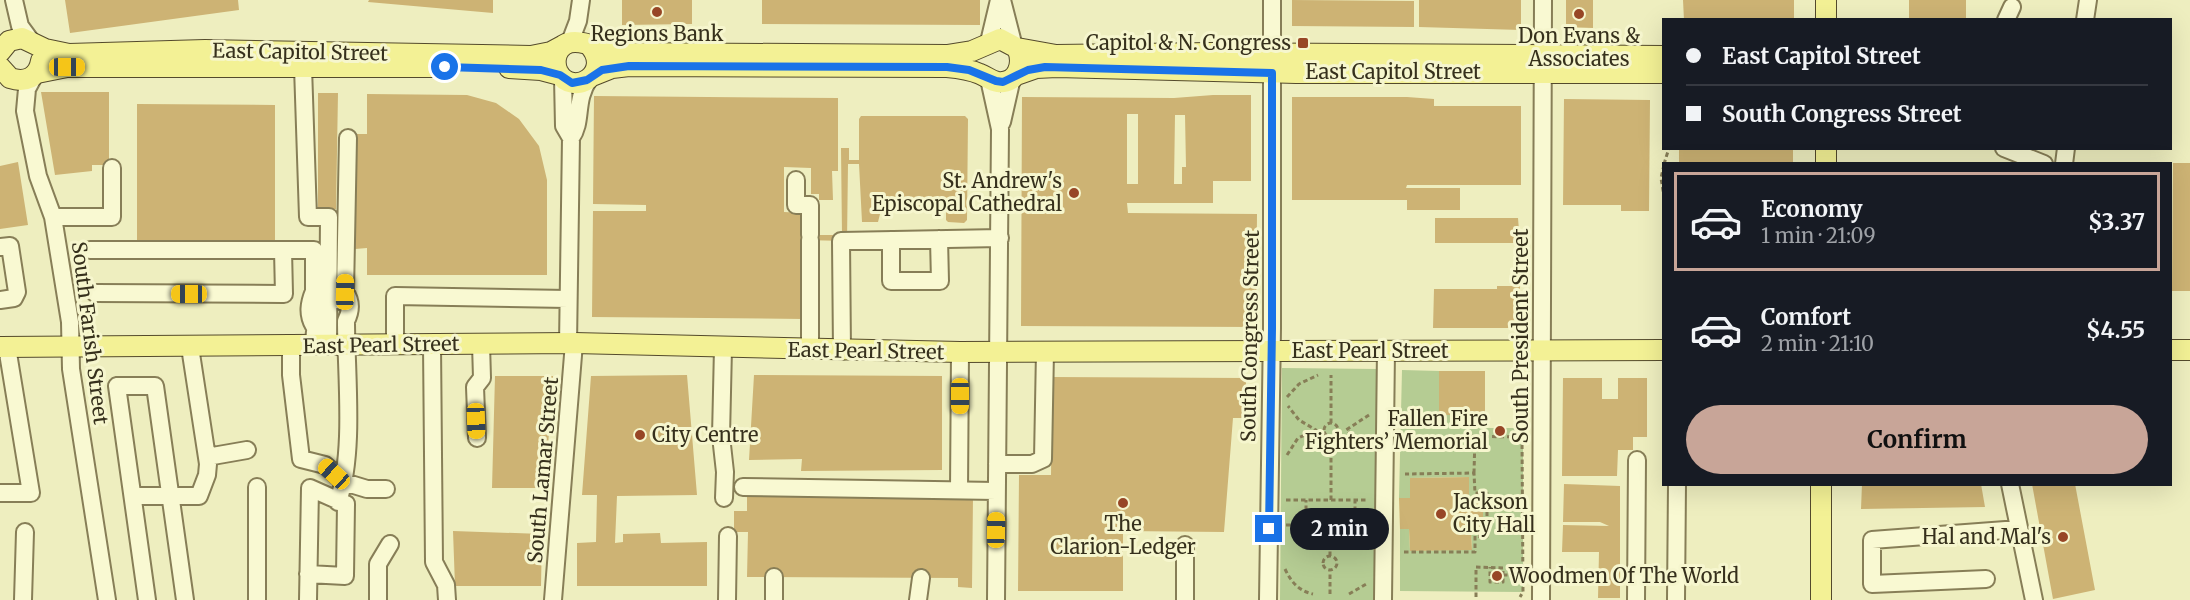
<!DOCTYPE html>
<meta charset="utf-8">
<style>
body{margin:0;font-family:Merriweather,serif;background:#242831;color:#f1f3f6;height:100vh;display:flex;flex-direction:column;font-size:22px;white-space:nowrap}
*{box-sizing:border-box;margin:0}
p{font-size:20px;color:#9ea1a6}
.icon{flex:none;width:33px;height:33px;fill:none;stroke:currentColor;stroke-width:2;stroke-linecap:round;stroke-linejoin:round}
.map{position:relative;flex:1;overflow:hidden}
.sheet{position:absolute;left:1662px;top:162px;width:510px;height:324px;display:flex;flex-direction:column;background:#171b24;border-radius:0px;box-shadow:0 6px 24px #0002}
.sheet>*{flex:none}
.top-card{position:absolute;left:1662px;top:18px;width:510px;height:132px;border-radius:0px;box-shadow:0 6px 24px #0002;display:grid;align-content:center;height:132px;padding:0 24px;background:#171b24}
.end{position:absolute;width:27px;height:27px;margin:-14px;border:8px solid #1a73e8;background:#fff;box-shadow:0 0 0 3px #fff}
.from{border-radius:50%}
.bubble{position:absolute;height:42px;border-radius:21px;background:#171b24;box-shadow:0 6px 24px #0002;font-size:20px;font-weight:700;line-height:42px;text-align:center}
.car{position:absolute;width:18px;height:36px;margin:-18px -9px;border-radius:8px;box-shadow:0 0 4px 2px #0007;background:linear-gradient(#f5c518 24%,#345 0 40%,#f5c518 0 76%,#345 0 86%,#f5c518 0)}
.top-card b{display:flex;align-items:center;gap:21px;height:57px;font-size:22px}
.top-card b+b{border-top:2px solid #363941}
.top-card i{width:15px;height:15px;background:#f1f3f6}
ul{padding:10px 0 0;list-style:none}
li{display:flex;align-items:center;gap:18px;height:99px;margin:0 12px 9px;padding:0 12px;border:3px solid transparent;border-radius:0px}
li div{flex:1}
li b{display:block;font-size:22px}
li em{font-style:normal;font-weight:700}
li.current{border-color:#c8a598}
li>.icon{width:54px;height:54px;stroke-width:1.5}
.primary-button{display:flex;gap:12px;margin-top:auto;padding:12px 24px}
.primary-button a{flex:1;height:69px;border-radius:36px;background:#c8a598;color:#111;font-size:24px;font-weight:700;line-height:69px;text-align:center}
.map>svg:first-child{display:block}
</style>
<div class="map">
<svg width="2190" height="600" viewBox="0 0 2190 600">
<rect width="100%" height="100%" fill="#eeeebf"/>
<path fill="#b5cc93" d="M1282,368L1379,369L1376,600H1280Z
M1402,370L1439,371V415H1461V428H1523V592L1400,591V529H1409L1410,551L1472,549L1471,531H1483V500L1469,499L1468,477L1410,478V498H1399Z"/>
<path fill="#cdb374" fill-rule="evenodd" d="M65,0H238L239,10L70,33Z
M369,0H493V13L368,2Z
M622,0H692V24L622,25Z
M762,0H980V25L762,24Z
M1292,0L1414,1V27L1292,26Z
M1419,0H1521V30L1419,27Z
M1566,0H1593V28L1566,27Z
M1683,0H1794V20H1684Z
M1909,0H1966V20H1909Z
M41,92H109V165H92V171L55,175Z
M318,93H338L336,209H318Z
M367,94L467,95L496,103L519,119L539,146L547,180V275H367V248L355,249V134H367Z
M1213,95H1251V181H1213V203H1127L1128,213L1257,214L1256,327L1021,326L1022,97L1174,98ZM1127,114H1138V184H1127ZM1175,115H1185L1186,167H1182V184H1174Z
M594,96L838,98V171H832L833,200H819V194H811V168L784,167V212L805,213V235H842L841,148H849V160H859V119L861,116H965L968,119L967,220L964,223L948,222L946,220V207H886V214H880L878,222H862L859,164H848L847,241L804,240V319L592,317L593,211H646V205L593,204Z
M1292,97H1407L1434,99V106H1521V185H1407L1406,188H1460V210H1407V200H1292Z
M1564,99L1650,100L1649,211H1621V205H1563Z
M137,104L275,105V242H137Z
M1679,148H1793V164H1679Z
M18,162L28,225L0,229V166Z
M2173,163H2190V291H2172Z
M1435,218H1518L1520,243H1435Z
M1497,286H1520V328H1433L1434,289H1497Z
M1439,371H1485V428H1461V415H1439Z
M687,375L697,495L617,496L615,543L623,542V534L660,533L661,543L707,542V586H577V543L596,542L597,495H582L591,376Z
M754,375L942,376V470L801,471L802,459L749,460Z
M495,376H553L545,488H492Z
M1052,377L1246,378V418H1233L1224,532L1123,531V591H1018L1019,475H1051Z
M1563,378H1602V399H1618V378H1647V437H1633V450H1618L1617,476H1562Z
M1469,477V499H1483V531H1471L1472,550L1410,551L1409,529H1400L1399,498H1410V478Z
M1564,484L1620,486V598H1598L1599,552H1562L1563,525L1609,526L1600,522H1563Z
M1862,484H1981L1985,507L1861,509Z
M2032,484H2075L2095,590L2053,599Z
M747,496L973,497L972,588L958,587V578L747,577L748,532H734V511H747Z
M453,531L542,534L541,586H455Z"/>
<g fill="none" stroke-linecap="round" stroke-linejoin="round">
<defs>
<path id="minor" d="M14,0L20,26L31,41
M1002,0L1013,43
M2006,20L2012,7
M2085,20L2088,0
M570,42L578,21L581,0
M989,42L999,0
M303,67L308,217H329L328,345
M34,76L27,89L25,111L38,176L53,217L70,322L71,369L107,600
M563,78L564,126L571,138
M989,79L1000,129L996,600
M1002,122L1012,78
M2004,148L2044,164
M2064,164L2066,148
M796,180V205H810V235
M53,217H112V168
M891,240V281H940L939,239
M0,247L10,246L17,292L14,298L0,300
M90,250H314V291
M95,293L284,294L283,250
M341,301L345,292L348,138
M568,344L571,138C583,121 574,101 589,79
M395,345V296L568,299
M432,345L434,562L446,585L447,600
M291,346V375L301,459L325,465L344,482L367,489H386
M314,346C314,326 321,310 314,291C309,303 307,314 314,326
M723,348L721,436L725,472L724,498
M810,350V240
M842,351L841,241L1000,238
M477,438L475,387L482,378L481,344
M207,457L247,450
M997,464H1032L1043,459L1045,351
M2010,484L2034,600
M743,487L996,491
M959,490L960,352
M0,493H31L7,347
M133,496H199L207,475L208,464L190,347
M338,502C355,451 346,375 346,321C351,311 352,302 345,292
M1185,545V600
M1986,579L1872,584V540L2019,529
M23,600L25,532
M147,600L117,386H155L185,600
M257,600V487
M308,600L310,488L346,504L345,576L308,574
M378,600V564L390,544
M553,600L574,343
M727,600L728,536
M774,600V577
M918,600L921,578
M1268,600L1272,328V0
M1383,600L1386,350
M1541,600L1543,0
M1636,600L1637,460
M1676,600L1677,484"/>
<path id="major" d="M1826,0V20
M589,45C614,72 573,99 558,72C555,66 555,60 557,54C568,28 601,52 620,53L947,55L972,51L1000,39L1017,48C1024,63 1018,84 998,82C991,81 986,76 980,74C969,69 958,68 947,67L629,66L612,68L592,76
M1017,48L1056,55L1212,53L1664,56
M0,52L9,41L22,38L45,49L69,54L205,50L531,56L551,52L564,45
M0,67L10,78C25,83 38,78 41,61
M509,68L541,70L560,75
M37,73L67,67H444
M1016,75L1036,68L1057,67L1296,73H1664
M1826,148V164
M0,347L574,343L960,352L1664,350
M2170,350H2190
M1821,600V484"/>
</defs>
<use href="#minor" stroke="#877e57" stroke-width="20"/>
<use href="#major" stroke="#544a2c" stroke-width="22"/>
<path stroke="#877e57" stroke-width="3" stroke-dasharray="4.5 3" stroke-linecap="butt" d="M1522,32L1524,36
M1664,164L1669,148
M1664,165L1661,178L1664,196
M1287,397L1299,384L1318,375
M1369,415L1346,430L1369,445
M1331,423V375
M1324 430a7 7 0 1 1 14 0a7 7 0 1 1-14 0Z
M1447,436L1522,437L1523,592L1520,597
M1287,455L1298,438L1316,430L1299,420L1288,406
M1474,473L1475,436
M1286,500H1368
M1331,500V436
M1286,525L1368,526
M1306,525V500
M1355,526V500
M1404,552H1475V536L1487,537V493H1475L1474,473L1405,474
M1330,556V525
M1323 563a7 7 0 1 1 14 0a7 7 0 1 1-14 0Z
M1285,569C1291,582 1299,591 1313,594
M1503,575H1523
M1330,594V569
M1349,594L1368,583
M1476,597V567L1503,568V582H1490V567"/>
<use href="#minor" stroke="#f9f9d2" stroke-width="16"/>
<use href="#major" stroke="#f3f195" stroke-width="20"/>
</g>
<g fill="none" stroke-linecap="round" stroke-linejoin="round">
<path stroke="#1a73e8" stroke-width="8" d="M445,67L541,70L560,75L572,83L587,80L602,70L629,66L947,67L969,70L996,81L1003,82L1028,70L1045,67L1272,73V328L1269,529"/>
</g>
<g fill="#974626" stroke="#f6f6ce" stroke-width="2">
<circle cx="657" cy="12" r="6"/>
<circle cx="1579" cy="14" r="6"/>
<rect x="1297" y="37" width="12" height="12" rx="3"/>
<circle cx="1074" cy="193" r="6"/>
<circle cx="1500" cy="431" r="6"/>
<circle cx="640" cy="435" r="6"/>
<circle cx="1123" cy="503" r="6"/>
<circle cx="1441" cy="514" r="6"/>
<circle cx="2063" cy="537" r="6"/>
<circle cx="1497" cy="576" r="6"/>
</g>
<g text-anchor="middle" stroke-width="6" stroke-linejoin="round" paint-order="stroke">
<g font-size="20" fill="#36301c" stroke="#f6f6ce" text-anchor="end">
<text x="657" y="41" text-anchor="middle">Regions Bank</text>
<text x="1579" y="43" text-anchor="middle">Don Evans &amp;<tspan x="1579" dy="23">Associates</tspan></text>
<text x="1291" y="50">Capitol &amp; N. Congress</text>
<text x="1062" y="188">St. Andrew's<tspan x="1062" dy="23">Episcopal Cathedral</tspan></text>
<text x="1488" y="426">Fallen Fire<tspan x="1488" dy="23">Fighters’ Memorial</tspan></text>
<text x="652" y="442" text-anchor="start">City Centre</text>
<text x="1453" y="509" text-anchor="start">Jackson<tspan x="1453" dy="23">City Hall</tspan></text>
<text x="1123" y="531" text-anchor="middle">The<tspan x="1123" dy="23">Clarion-Ledger</tspan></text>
<text x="2051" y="544">Hal and Mal's</text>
<text x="1509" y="583" text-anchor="start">Woodmen Of The World</text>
</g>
<g font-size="20" fill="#36301c" stroke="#f6f6ce">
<text transform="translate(300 52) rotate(1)" y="7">East Capitol Street</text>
<text x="1393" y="79">East Capitol Street</text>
<text transform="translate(90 333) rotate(83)" y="7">South Farish Street</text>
<text transform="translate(1250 336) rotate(-89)" y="7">South Congress Street</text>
<text transform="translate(1521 336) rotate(-90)" y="7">South President Street</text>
<text transform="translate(381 345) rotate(-1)" y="7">East Pearl Street</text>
<text transform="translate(866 351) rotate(1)" y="7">East Pearl Street</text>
<text x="1370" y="358">East Pearl Street</text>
<text transform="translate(543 470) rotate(-85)" y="7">South Lamar Street</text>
</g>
</g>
</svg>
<i class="end from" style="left:445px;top:67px"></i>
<i class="end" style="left:1269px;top:529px"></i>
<div class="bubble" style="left:1290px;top:508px;width:99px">2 min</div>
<i class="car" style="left:67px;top:67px;rotate:90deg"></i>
<i class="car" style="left:345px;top:292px;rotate:1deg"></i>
<i class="car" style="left:189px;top:294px;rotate:270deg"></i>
<i class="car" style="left:960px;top:396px;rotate:180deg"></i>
<i class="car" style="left:476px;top:421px;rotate:178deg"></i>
<i class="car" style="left:334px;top:474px;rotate:312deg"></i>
<i class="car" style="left:996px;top:530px;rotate:1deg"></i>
<div class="top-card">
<b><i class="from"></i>East Capitol Street</b>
<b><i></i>South Congress Street</b>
</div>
<section class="sheet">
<ul>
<li class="current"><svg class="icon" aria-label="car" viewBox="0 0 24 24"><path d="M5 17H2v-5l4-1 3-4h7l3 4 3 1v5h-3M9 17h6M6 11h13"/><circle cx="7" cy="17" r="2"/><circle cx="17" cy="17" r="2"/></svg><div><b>Economy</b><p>1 min · 21:09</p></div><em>$3.37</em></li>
<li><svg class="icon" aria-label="car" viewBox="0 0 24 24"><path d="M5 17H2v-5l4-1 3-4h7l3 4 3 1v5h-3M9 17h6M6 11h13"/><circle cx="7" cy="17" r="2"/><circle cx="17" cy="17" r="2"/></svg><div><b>Comfort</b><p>2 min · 21:10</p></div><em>$4.55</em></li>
</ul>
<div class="primary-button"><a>Confirm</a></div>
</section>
</div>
